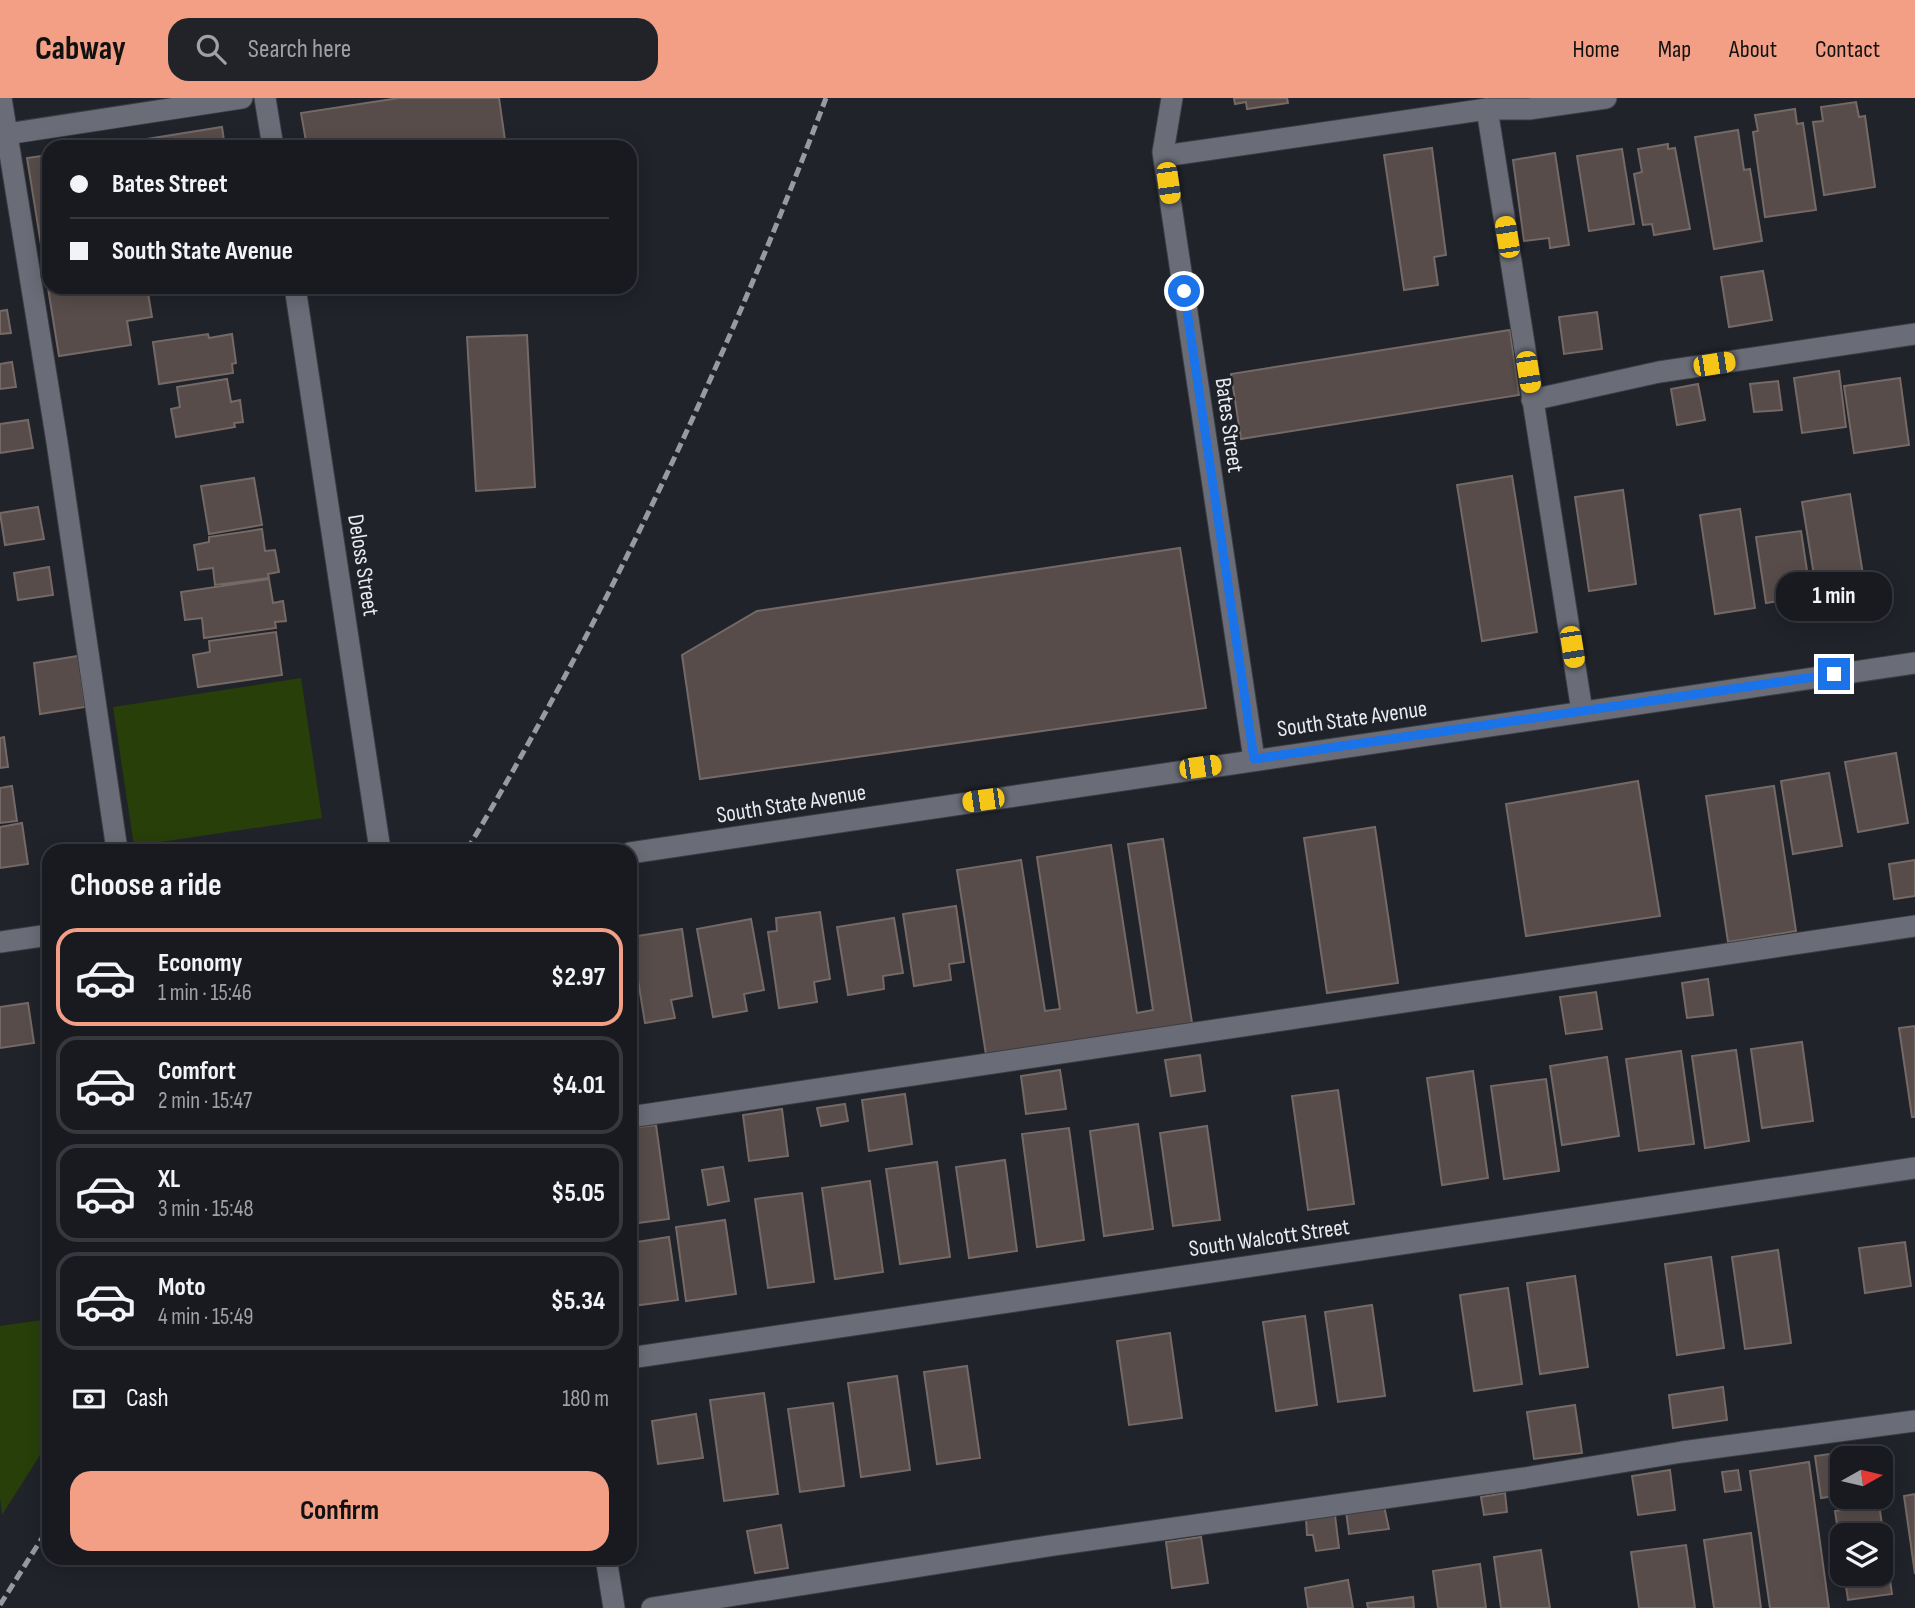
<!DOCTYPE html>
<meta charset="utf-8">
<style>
body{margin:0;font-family:"Sofia Sans Condensed",sans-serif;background:#212329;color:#f1f3f6;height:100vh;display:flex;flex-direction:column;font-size:26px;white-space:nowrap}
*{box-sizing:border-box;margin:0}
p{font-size:23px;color:#9fa1a5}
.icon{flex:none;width:38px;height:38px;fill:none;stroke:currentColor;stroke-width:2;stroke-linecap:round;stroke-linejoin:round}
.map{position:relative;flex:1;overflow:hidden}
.panel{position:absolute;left:42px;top:746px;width:595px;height:721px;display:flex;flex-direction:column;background:#181a20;border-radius:21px;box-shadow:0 4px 18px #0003,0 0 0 2px #36383e}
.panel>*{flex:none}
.guide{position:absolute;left:42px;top:42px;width:595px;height:154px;border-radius:21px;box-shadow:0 4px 18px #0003,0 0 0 2px #36383e;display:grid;align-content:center;height:154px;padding:0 28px;background:#181a20}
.needle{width:46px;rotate:82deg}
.controls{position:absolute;left:1830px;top:1348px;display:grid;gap:14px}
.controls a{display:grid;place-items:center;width:63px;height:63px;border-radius:14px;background:#181a20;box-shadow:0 4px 18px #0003,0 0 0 2px #36383e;font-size:35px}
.end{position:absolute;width:32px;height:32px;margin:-16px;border:9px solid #1a73e8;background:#fff;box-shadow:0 0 0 4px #fff}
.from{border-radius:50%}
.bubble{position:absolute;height:49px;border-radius:21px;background:#181a20;box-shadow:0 4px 18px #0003,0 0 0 2px #36383e;font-size:23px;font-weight:700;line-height:49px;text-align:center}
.car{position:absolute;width:21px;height:42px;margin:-21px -10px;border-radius:9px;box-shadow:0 0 5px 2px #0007;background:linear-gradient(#f5c518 24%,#345 0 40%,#f5c518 0 76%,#345 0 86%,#f5c518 0)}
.guide b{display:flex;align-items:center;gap:24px;height:66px;font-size:26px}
.guide b+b{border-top:2px solid #36383e}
.guide i{width:18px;height:18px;background:#f1f3f6}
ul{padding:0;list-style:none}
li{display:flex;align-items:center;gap:21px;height:98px;margin:0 14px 10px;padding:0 14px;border:4px solid #36383e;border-radius:21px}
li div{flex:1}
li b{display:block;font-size:26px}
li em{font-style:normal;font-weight:700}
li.on{border-color:#f39f86}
li>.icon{width:63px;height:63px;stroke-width:1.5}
h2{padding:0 28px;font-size:32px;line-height:84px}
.pay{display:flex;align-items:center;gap:18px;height:77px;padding:0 28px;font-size:26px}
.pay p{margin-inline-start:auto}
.cta{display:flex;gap:14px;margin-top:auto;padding:14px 28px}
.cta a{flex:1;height:80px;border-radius:21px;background:#f39f86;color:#111;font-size:28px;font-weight:700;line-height:80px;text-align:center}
header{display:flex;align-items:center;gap:42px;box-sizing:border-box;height:98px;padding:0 35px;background:#f39f86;color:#111}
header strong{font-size:33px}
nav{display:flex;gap:38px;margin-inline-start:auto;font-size:24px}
.search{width:490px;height:63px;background:#212329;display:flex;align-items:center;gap:18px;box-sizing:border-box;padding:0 24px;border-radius:21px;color:#9fa1a5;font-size:26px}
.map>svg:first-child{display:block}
</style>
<header>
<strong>Cabway</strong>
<div class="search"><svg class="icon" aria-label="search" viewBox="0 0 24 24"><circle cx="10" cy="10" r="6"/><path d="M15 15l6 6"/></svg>Search here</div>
<nav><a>Home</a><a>Map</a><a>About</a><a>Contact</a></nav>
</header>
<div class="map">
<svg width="1915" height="1510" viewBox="0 0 1915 1510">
<rect width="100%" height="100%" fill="#20232a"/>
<path fill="#283f0a" d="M301,580L322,720L134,748L113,609Z
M49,1221V1343L2,1417L0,1400V1228Z"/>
<path fill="#574c49" stroke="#746965" stroke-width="2" d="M399,0H499L506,49H307L301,15Z
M1234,0H1287L1288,5L1247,11L1246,4L1235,6Z
M1856,4L1859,19L1865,18L1875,89L1824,97L1813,24L1823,23L1821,9Z
M1795,11L1797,26L1803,25L1816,112L1765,119L1753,34L1758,33L1755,17Z
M222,29L225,49H97Z
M1738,32L1744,72L1750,71L1762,143L1714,151L1695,39Z
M1668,46V51L1675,50L1690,131L1654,137L1652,126L1643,127L1634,76L1642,74L1638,51Z
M1432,50L1446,157L1434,159L1438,187L1404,192L1384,57Z
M1622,51L1634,126L1589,133L1577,58Z
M1555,55L1569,147L1550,150L1549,140L1524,143L1513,62Z
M49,57V189H147L152,219L127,223L131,247L59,258L27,60Z
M1763,173L1772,222L1729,229L1721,179Z
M7,212L11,235L0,236V213Z
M1597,214L1602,251L1564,256L1559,219Z
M1510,232L1519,297L1241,341L1231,276Z
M208,236L209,240L232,236L236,265L232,266L233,275L159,286L153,244Z
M527,237L535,389L476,393L467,239Z
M12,264L16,289L0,291V266Z
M1839,273L1846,329L1802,335L1794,280Z
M1900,280L1909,347L1854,355L1844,288Z
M227,281L231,304L240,302L243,324L234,325L235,329L176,339L171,311L180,309L177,289Z
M1778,283L1782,312L1754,314L1750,286Z
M1698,286L1705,322L1677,327L1671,291Z
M28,322L33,350L0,355V326Z
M1512,378L1537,534L1482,543L1457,387Z
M254,380L262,427L209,436L201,388Z
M1623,392L1636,486L1589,493L1575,399Z
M1850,396L1866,495L1857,509L1825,512L1821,476L1814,477L1802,404Z
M38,409L44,441L5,447L0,415Z
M1740,411L1755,510L1715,516L1700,417Z
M262,431L265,453L275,452L279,474L268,476L269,480L215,487L213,470L198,472L194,447L209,444V439Z
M1801,433L1808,479L1802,480L1805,499L1766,505L1756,439Z
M1180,450L1206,610L700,681L682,557L757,513Z
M49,469L53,497L18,502L14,475Z
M269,481L273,505L283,503L286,523L275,524L276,530L204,540L202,520L185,522L181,494Z
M276,534L282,577L198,589L193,557L210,554L209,543Z
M78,558L85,609L40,616L34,565Z
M4,639L8,669L0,670V640Z
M1896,655L1908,725L1858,734L1845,664Z
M1829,675L1842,748L1793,756L1781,683Z
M1638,683L1660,818L1526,838L1506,706Z
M12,688L17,723L0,725V690Z
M1774,688L1796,833L1728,844L1706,698Z
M22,725L28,766L0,770V729Z
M1375,729L1398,885L1327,895L1304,740Z
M1163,741L1193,931L987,963L957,772L1021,762L1045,913L1060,911L1037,759L1111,747L1137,915L1153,912L1128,746Z
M1915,762V798L1894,801L1889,766Z
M956,808L964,864L949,866L951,882L914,888L903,816Z
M820,814L830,881L814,884L817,904L779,910L768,834L777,833L776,820Z
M894,820L903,875L883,878L884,891L848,897L837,829Z
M751,821L764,892L744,896L747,913L713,919L697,831Z
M682,831L692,898L671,902L675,920L645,925L631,839Z
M1708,881L1713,917L1687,920L1682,885Z
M1596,894L1602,931L1566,936L1560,899Z
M28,905L34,945L0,950V909Z
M1915,928V1019H1912L1899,930Z
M1802,944L1813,1023L1762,1030L1751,951Z
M1736,952L1749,1043L1705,1050L1692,958Z
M1681,953L1694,1046L1639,1053L1626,961Z
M1200,957L1205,993L1171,998L1165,962Z
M1607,959L1619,1038L1562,1047L1550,968Z
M1060,972L1066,1011L1026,1016L1021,978Z
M1473,973L1488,1080L1442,1087L1427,980Z
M1546,981L1559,1073L1504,1081L1491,988Z
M1338,992L1354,1106L1308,1112L1292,998Z
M905,996L912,1046L869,1053L862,1002Z
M845,1006L848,1023L821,1028L817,1010Z
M782,1011L788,1058L749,1063L743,1017Z
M1138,1026L1153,1131L1104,1138L1090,1033Z
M656,1027L669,1121L630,1126V1030Z
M1207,1028L1220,1122L1173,1128L1160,1035Z
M1069,1030L1084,1142L1037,1149L1022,1036Z
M1005,1062L1017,1153L969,1160L956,1069Z
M937,1064L950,1159L900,1166L886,1071Z
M723,1069L729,1103L708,1107L702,1072Z
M870,1083L883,1174L835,1181L822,1090Z
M802,1095L814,1184L768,1190L755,1101Z
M725,1122L736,1196L686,1203L676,1129Z
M669,1139L678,1202L633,1208L630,1183V1145Z
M1905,1144L1911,1188L1865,1195L1859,1150Z
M1778,1152L1791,1245L1745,1251L1732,1159Z
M1711,1159L1724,1250L1677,1257L1665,1166Z
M1575,1178L1588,1269L1540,1276L1527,1185Z
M1508,1190L1522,1286L1474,1293L1460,1197Z
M1372,1207L1385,1298L1338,1304L1325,1214Z
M1305,1218L1317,1307L1276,1313L1263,1224Z
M1170,1235L1182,1320L1129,1327L1117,1243Z
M967,1268L980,1360L937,1366L924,1274Z
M897,1278L910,1372L861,1379L848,1285Z
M1723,1289L1727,1322L1673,1330L1669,1297Z
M764,1295L778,1396L724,1403L710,1302Z
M833,1305L844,1388L800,1394L788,1311Z
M1575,1307L1582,1355L1534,1361L1527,1314Z
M696,1316L703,1360L658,1366L652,1323Z
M1859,1352L1860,1360H1843V1397L1821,1400L1815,1358Z
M1809,1364L1829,1510H1770L1750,1373Z
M1670,1372L1675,1412L1638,1417L1632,1378Z
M1738,1372L1741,1392L1725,1394L1722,1374Z
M1505,1395L1507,1414L1484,1417L1481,1399Z
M1915,1396V1476L1904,1398Z
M1879,1406L1892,1496L1848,1502L1844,1475H1881V1437H1843V1467L1835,1413Z
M1384,1408L1389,1431L1349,1436L1346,1413Z
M1335,1417L1339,1450L1316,1453L1313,1437H1307L1306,1421Z
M781,1427L788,1470L755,1475L747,1433Z
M1751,1435L1761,1510H1714L1704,1442Z
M1201,1439L1208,1485L1172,1490L1166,1444Z
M1686,1447L1695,1510H1639L1631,1454Z
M1541,1452L1550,1510H1501L1494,1459Z
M1480,1466L1486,1510H1438L1433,1473Z
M1348,1482L1353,1510H1308L1305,1490Z
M1413,1499L1414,1510H1368L1367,1505Z"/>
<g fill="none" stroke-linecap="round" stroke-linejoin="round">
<defs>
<path id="service" d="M1,0L57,344L117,752
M1487,11L1582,613
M0,37L242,0
M1532,302L1659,274L1915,236
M630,1019L1915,828
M652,1510L1048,1448L1525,1380L1682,1354L1915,1323"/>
<path id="minor" d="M265,0L273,49
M1172,0L1163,54L1254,661
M1164,58L1487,11H1529L1606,0
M295,189L380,752
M630,1260L1915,1070
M606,1460L614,1510"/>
<path id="tertiary" d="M630,755L1915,565
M0,844L49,837"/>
</defs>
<use href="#service" stroke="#3b3d44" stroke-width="23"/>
<use href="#minor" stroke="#3b3d44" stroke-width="23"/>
<use href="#tertiary" stroke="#3b3d44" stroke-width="23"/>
<use href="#service" stroke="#6a6d77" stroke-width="21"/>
<use href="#minor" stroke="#6a6d77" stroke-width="21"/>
<use href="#tertiary" stroke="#6a6d77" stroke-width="21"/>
<path stroke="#979aa0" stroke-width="5" stroke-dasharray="10 5" stroke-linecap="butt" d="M467,752C609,513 728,260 826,0
M0,1507L49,1429"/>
</g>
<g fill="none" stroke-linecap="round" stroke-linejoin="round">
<path stroke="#1a73e8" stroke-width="9" d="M1184,193L1254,661L1834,576"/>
</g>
<g text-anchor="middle" stroke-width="5" stroke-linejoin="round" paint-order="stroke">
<g font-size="23" fill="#e9ebf1" stroke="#20232a">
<text transform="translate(1230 327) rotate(82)" y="8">Bates Street</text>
<text transform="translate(364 467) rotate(81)" y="8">Deloss Street</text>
<text transform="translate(1352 620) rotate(-8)" y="8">South State Avenue</text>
<text transform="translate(791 705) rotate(-9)" y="8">South State Avenue</text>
<text transform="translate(1269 1139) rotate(-8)" y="8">South Walcott Street</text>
</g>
</g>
</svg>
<div class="controls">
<a><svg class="needle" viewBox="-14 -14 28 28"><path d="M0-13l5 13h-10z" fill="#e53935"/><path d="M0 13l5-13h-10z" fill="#9fa1a5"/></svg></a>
<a><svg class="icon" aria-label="layers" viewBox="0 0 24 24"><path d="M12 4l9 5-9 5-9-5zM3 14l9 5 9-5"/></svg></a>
</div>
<i class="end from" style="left:1184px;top:193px"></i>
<i class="end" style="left:1834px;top:576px"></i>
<div class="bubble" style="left:1776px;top:474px;width:116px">1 min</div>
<i class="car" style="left:1168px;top:85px;rotate:172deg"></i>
<i class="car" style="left:1507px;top:139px;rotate:351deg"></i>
<i class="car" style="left:1714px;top:266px;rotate:81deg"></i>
<i class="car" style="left:1528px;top:274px;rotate:171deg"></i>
<i class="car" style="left:1572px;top:549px;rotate:171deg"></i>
<i class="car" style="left:1200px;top:669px;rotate:82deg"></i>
<i class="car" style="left:983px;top:702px;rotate:262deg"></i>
<div class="guide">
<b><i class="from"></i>Bates Street</b>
<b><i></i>South State Avenue</b>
</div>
<section class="panel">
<h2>Choose a ride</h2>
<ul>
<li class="on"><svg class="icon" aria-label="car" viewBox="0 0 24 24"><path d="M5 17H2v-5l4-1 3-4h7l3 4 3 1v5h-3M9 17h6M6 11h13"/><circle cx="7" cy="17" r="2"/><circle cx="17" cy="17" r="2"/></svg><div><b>Economy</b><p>1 min · 15:46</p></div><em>$2.97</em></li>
<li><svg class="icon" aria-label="car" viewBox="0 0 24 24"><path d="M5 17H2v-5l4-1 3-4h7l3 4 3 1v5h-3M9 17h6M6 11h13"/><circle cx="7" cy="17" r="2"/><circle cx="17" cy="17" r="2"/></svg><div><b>Comfort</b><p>2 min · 15:47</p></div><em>$4.01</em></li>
<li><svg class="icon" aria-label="car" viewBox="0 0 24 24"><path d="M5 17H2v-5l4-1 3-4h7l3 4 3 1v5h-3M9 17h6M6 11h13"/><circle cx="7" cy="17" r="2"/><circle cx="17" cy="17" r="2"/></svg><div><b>XL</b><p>3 min · 15:48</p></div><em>$5.05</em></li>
<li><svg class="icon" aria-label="car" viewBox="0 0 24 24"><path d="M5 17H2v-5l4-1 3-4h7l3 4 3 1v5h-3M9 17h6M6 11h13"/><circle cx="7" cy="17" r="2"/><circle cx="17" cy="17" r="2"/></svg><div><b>Moto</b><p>4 min · 15:49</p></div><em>$5.34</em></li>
</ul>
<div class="pay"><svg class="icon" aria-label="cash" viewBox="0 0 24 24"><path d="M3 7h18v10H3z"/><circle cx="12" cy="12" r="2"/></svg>Cash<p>180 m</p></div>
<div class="cta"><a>Confirm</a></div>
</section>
</div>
